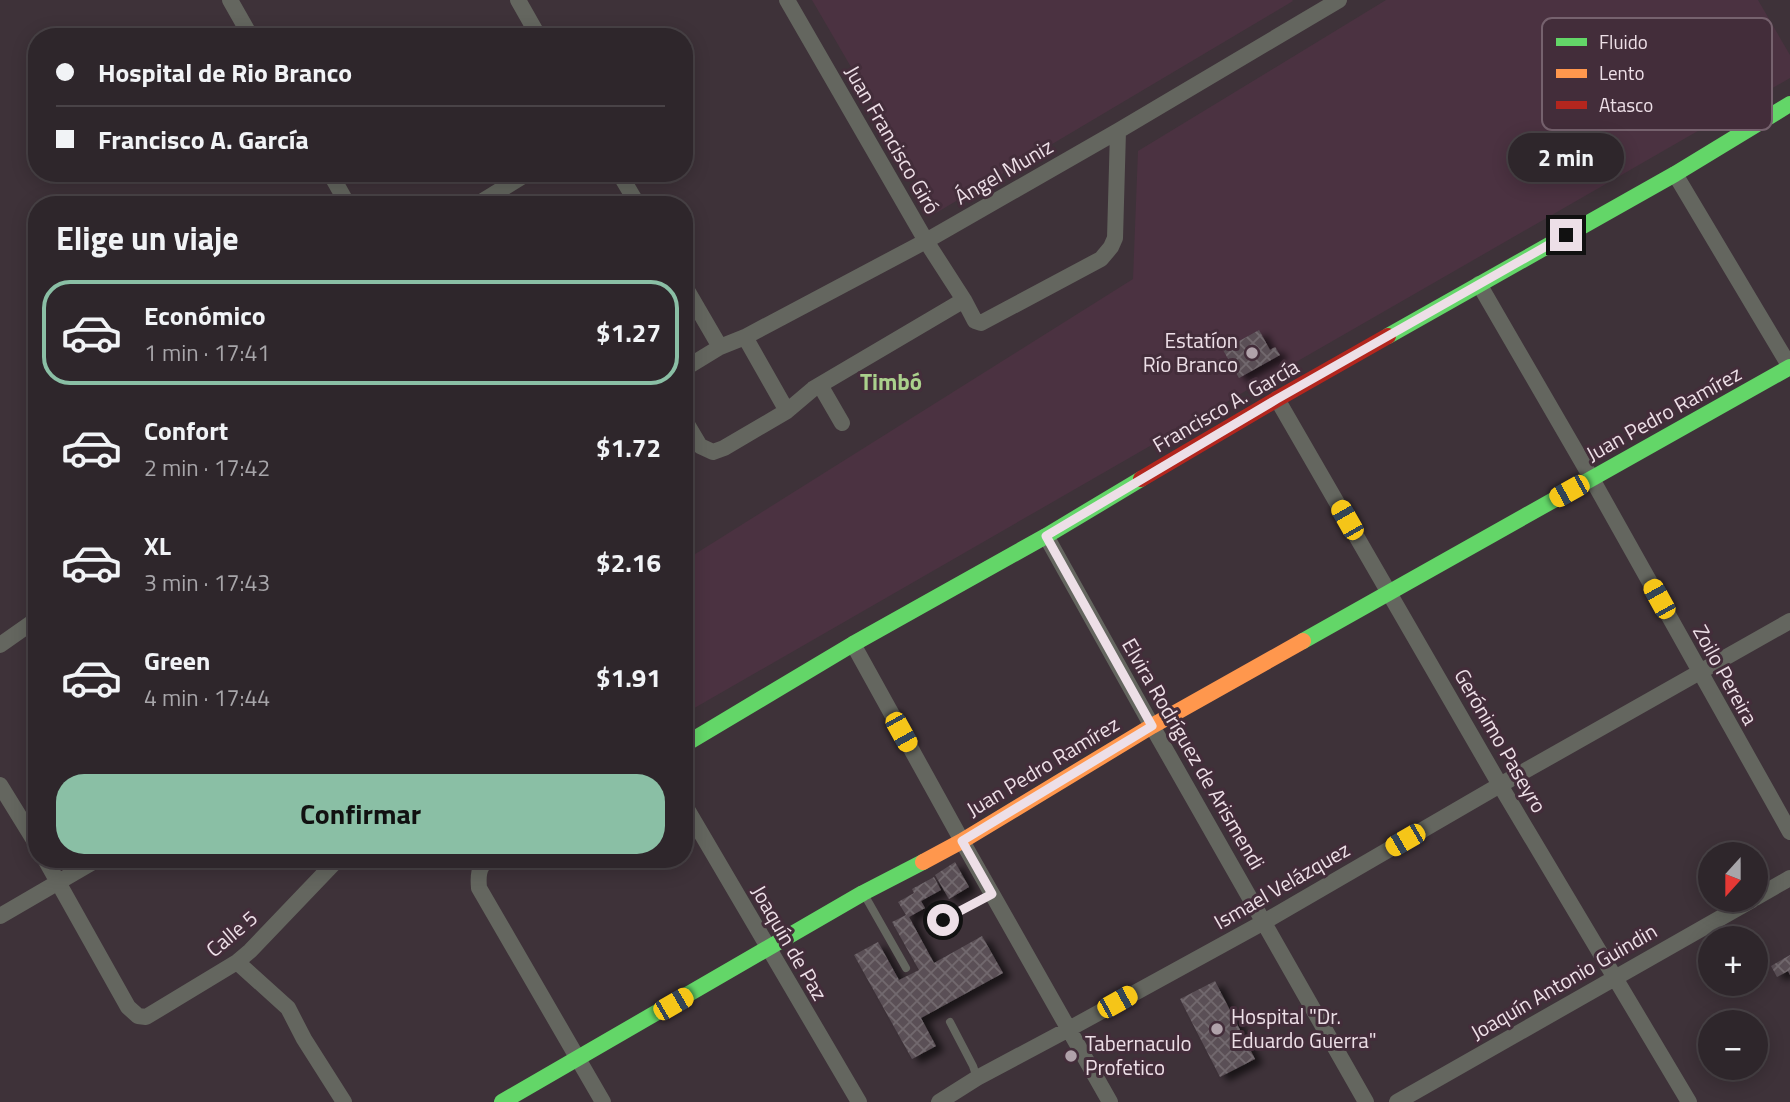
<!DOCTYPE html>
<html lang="es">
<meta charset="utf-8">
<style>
body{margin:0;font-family:"Titillium Web",sans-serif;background:#362e33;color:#f1f3f6;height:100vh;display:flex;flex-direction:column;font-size:26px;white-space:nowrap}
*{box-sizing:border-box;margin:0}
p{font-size:23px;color:#a7a5a9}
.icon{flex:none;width:38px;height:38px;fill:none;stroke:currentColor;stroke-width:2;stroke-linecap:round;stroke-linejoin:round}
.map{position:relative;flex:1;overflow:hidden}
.sheet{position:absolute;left:28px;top:196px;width:665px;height:672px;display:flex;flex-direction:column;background:#2e262b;border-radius:28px;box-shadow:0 4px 18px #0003,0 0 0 2px #494347}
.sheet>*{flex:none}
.hud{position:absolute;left:28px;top:28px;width:665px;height:154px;border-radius:28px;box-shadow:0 4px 18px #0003,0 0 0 2px #494347;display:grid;align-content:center;height:154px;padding:0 28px;background:#2e262b}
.needle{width:46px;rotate:201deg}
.controls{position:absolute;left:1698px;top:842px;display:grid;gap:14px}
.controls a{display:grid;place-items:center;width:70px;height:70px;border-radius:50%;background:#2e262b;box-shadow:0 4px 18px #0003,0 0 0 2px #494347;font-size:35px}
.end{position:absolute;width:32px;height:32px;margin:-16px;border:9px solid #eddfe7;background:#111;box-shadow:0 0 0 4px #111}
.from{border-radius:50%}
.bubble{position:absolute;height:49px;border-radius:24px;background:#2e262b;box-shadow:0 4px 18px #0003,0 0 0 2px #494347;font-size:23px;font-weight:700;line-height:49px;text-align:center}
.car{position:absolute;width:21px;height:42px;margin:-21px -10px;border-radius:9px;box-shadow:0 0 5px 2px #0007;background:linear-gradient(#f5c518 24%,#345 0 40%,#f5c518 0 76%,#345 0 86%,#f5c518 0)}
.hud b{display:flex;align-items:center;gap:24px;height:66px;font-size:26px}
.hud b+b{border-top:2px solid #494347}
.hud i{width:18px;height:18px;background:#f1f3f6}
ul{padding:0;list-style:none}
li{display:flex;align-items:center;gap:21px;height:105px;margin:0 14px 10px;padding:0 14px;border:4px solid transparent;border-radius:28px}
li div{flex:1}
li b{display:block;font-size:26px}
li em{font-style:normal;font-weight:700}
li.selected{border-color:#8abfa5}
li>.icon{width:63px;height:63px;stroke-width:1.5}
h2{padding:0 28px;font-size:32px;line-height:84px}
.primary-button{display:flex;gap:14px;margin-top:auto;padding:14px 28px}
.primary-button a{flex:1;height:80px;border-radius:28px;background:#8abfa5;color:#111;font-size:28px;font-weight:700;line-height:80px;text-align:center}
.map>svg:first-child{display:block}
</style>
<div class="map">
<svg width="1790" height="1102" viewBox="0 0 1790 1102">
<defs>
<pattern id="building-cross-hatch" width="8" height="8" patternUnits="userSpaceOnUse" patternTransform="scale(1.75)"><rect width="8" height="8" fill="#5a5056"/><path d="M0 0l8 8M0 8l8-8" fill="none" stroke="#72696e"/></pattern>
<filter id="shadow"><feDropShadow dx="8" dy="4.5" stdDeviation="3.5" flood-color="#0009"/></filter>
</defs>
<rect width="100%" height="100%" fill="#3e3239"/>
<path fill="#4b3241" d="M812,0H1292L1293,1L936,213Z
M1386,0H1758L1790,55V78L684,714V561L1133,279L1138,151Z"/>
<path fill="url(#building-cross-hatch)" filter="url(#shadow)" d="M1259,330L1270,350L1275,347L1280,355L1239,378L1223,350Z
M955,862L969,887L949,899L935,875Z
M934,877L941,890L921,901L925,908L909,917L934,963L982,936L1003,973L921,1018L936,1046L912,1059L854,955L878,942L899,980L919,970L892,922L906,915L898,902L914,893L912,889Z
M1790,955V975L1788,971L1777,977L1771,966Z
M1215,981L1255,1059L1220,1077L1180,999Z"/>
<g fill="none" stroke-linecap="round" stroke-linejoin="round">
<path stroke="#64665f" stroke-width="8" d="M865,896L906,968
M943,920L992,894
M950,1022L973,1066L977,1078"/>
<path stroke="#64665f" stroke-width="16" d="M230,0L251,37
M518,0L539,37
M787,0L926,241L964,300
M330,173L348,205
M619,173L638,205
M1675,174L1790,367
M476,205L528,173
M1479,284L1592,479L1790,832
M684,285L720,347
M745,337L787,411
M684,369L720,347L745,337L926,241L1118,131L1339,0
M820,385L842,423
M1277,399L1500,785L1689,1102
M684,419L700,446L713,452L724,448L787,411L813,389L964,300L975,321L981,323L1101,259L1111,247L1115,238L1118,131
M1046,536L1152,726L1366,1102
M853,644L962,841L1110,1102
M0,645L37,619
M0,785L37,845
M684,804L859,1102
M45,859L128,1007L138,1016L146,1017L237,962L250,951L338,859
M488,859C478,867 478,877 479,888L603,1102
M1755,898L1790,878
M0,916L98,859
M237,962L288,1008L304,1039L344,1102
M939,1102L977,1078L1069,1029L1264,922L1500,785L1790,621
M1397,1102L1752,900"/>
<path stroke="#63d668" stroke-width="16" d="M1388,336L1675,174L1790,104
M1303,641L1790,367
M684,745L853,644L1046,536L1141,479
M502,1102L863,893L923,862"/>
<path stroke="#ff974d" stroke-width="16" d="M923,862L962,841L1152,726L1303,641"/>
<path stroke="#b3261e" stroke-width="16" d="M1141,479L1277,399L1388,336"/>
</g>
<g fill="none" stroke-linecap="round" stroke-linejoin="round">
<path stroke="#eddfe7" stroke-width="9" d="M943,920L992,894L962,841L1152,726L1046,536L1277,399L1566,235"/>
</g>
<g fill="#b0a2aa" stroke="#432d3a" stroke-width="2.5">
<circle cx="1252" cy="353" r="7"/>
<circle cx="1217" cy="1029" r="7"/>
<circle cx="1071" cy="1056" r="7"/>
</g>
<g text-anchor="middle" stroke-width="6" stroke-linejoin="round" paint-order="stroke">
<g font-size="21" fill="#eddfe7" stroke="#432d3a">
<text transform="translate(892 140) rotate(60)" y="7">Juan Francisco Giró</text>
<text transform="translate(1004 172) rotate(-30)" y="7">Ángel Muniz</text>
<text transform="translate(1226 406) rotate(-30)" y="7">Francisco A. García</text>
<text transform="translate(1664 414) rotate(-29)" y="7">Juan Pedro Ramírez</text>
<text transform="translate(1725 675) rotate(61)" y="7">Zoilo Pereira</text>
<text transform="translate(1500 741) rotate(60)" y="7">Gerónimo Paseyro</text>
<text transform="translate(1193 754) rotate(60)" y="7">Elvira Rodríguez de Arismendi</text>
<text transform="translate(1043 767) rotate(-31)" y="7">Juan Pedro Ramírez</text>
<text transform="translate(1282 886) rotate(-30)" y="7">Ismael Velázquez</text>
<text transform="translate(232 934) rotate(-40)" y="7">Calle 5</text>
<text transform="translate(789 943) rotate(60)" y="7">Joaquín de Paz</text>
<text transform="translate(1564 982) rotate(-30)" y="7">Joaquín Antonio Guindin</text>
</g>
<g font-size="21" fill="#eddfe7" stroke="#432d3a" text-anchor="start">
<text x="1238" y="348" text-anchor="end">Estatíon<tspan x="1238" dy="24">Río Branco</tspan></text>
<text x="1231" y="1024">Hospital "Dr.<tspan x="1231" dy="24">Eduardo Guerra"</tspan></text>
<text x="1085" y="1051">Tabernaculo<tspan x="1085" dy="24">Profetico</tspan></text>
</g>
<g font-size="23" font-weight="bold" fill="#aad08c" stroke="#432d3a">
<text x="891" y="390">Timbó</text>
</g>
</g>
<rect x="1542" y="18" width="230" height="112" rx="10" fill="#432d3a" stroke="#76626e" stroke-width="2"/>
<rect x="1556" y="38" width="31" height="8" fill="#63d668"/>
<rect x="1556" y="69" width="31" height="9" fill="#ff974d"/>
<rect x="1556" y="101" width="31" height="8" fill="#b3261e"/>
<g font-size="19" fill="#eddfe7">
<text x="1599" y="49">Fluido</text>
<text x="1599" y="80">Lento</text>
<text x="1599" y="112">Atasco</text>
</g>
</svg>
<div class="controls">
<a><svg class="needle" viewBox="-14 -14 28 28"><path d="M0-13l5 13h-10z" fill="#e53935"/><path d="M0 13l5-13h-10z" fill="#a7a5a9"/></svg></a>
<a>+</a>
<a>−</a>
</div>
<i class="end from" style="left:943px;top:920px"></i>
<i class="end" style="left:1566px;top:235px"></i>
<div class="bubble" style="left:1508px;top:133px;width:116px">2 min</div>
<i class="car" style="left:1569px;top:491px;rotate:241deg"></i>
<i class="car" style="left:1347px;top:520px;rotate:330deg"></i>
<i class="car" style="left:1659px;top:599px;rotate:331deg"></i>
<i class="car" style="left:901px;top:732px;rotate:151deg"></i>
<i class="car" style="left:1405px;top:840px;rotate:240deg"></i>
<i class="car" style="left:1117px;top:1002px;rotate:61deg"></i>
<i class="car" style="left:673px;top:1004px;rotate:60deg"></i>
<div class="hud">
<b><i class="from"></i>Hospital de Rio Branco</b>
<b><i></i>Francisco A. García</b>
</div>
<section class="sheet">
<h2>Elige un viaje</h2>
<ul>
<li class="selected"><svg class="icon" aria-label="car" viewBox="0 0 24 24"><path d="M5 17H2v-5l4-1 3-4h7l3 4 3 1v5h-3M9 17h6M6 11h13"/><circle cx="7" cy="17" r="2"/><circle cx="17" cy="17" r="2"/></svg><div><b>Económico</b><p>1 min · 17:41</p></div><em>$1.27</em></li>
<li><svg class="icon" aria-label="car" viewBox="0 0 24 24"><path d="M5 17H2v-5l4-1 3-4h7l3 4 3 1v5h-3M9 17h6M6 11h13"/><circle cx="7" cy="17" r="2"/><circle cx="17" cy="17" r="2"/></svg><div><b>Confort</b><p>2 min · 17:42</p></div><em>$1.72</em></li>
<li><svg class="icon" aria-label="car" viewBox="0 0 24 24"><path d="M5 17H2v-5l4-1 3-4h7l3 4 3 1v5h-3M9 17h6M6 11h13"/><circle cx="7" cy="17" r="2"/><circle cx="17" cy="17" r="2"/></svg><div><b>XL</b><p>3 min · 17:43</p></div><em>$2.16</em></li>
<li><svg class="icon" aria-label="car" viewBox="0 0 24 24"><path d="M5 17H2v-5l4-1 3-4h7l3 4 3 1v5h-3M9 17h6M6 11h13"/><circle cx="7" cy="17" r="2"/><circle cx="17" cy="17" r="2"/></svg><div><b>Green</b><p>4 min · 17:44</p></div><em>$1.91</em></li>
</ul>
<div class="primary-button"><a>Confirmar</a></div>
</section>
</div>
